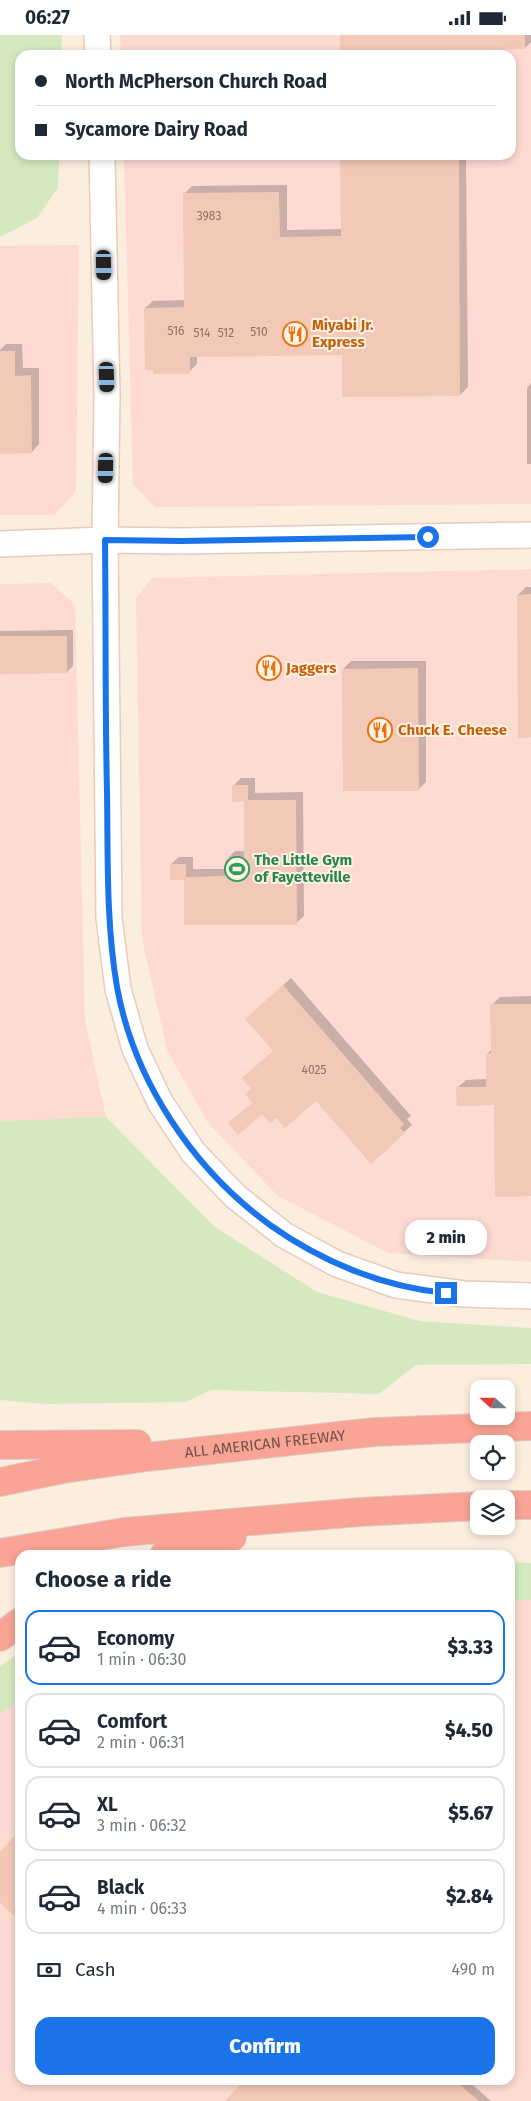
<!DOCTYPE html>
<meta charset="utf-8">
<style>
body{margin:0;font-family:"Fira Sans",sans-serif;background:#f2f2f3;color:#1f2937;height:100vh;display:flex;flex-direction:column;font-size:19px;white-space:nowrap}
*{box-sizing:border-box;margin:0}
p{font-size:16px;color:#747a83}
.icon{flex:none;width:28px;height:28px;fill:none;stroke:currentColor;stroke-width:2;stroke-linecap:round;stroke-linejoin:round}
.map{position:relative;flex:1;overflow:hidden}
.details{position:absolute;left:15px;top:1515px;width:500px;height:535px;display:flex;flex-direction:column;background:#fff;border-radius:15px;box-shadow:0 2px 8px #0003}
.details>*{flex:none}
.hud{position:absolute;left:15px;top:15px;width:501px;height:110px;border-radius:15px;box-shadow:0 2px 8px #0003;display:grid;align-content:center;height:110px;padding:0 20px;background:#fff}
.needle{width:32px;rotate:291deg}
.tools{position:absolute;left:470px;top:1345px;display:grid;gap:10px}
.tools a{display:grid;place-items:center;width:45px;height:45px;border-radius:10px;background:#fff;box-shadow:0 2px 8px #0003;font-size:25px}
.end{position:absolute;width:22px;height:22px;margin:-11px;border:6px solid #1a73e8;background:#fff;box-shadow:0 0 0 2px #fff}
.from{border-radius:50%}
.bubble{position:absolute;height:35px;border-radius:15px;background:#fff;box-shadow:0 2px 8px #0003;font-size:16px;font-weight:800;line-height:35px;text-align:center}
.car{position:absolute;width:15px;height:30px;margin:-15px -8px;border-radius:6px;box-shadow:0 0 4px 1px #0007;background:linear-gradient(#222 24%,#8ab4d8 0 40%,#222 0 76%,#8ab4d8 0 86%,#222 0)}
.hud b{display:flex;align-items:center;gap:18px;height:48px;font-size:19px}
.hud b+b{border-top:1px solid #e0e1e3}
.hud i{width:12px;height:12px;background:#1f2937}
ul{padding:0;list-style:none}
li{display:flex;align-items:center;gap:15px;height:75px;margin:0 10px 8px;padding:0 10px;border:2px solid #e0e1e3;border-radius:15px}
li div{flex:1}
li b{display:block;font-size:19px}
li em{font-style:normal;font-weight:800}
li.current{border-color:#1a73e8}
li>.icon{width:45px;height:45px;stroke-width:1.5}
h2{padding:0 20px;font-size:22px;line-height:60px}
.pay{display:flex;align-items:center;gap:12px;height:55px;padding:0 20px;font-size:19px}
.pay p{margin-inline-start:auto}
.button{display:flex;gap:10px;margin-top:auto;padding:10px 20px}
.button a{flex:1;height:58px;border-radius:15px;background:#1a73e8;color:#fff;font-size:20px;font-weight:800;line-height:58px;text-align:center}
.status{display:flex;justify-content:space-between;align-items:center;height:35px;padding:0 25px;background:#fff;direction:ltr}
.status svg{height:14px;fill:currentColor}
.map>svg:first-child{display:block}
</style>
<div class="status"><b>06:27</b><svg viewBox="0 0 49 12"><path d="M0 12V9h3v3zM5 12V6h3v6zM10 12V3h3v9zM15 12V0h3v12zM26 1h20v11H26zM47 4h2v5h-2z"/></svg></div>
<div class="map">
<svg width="531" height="2066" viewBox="0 0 531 2066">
<rect width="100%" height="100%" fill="#fceedf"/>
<path fill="#fddad2" d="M120,0H531V469L155,472L133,449L124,120H511V20H121Z
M79,210L76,457L54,480H0V211Z
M531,534V1227L388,1218L278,1161L208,1088L167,1015L142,904L136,563L152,543Z
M51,548L75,570L85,986L106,1082L0,1086V549Z
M510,1526L531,1528V2066H0V1661L20,1649V2045H510Z"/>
<path fill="#d4eabe" d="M0,0H62L61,20H20V120H59L58,153L37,183L0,202Z
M106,1082L215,1192L317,1257L420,1286L531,1293V1329L416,1330L379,1359L211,1355L186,1367L46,1369L0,1365V1086Z
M510,1528H531V1565H510Z
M20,1617V1666L0,1678V1631Z"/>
<path fill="#0003" d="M341,0H531V7L525,13L443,14V20H436V9H434V20H341Z
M342,120H466L468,352L460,360L343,319L197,320V329L189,337L145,273L153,266L185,265L184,159L192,151L287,150V195L342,194Z
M6,309H22L23,333H39V409L32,417L0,418V315Z
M531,348V429H527V353Z
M526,552H531V701L518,560Z
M73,595V631L67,637L0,638V596Z
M351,626H426V747L418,755L343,634Z
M241,743H255V758L303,757L304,881L296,888L185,844L171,829L179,822H193V834H227V824L235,816H245V765L233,751Z
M291,943L411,1081L407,1084L412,1090L371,1127L317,1064L276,1081L253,1067L252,1054L274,1016L246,984Z
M531,961V1160L495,1069L458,1052L466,1045L487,1044V1019L492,1014V970L500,962Z
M246,2045H467L491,2066H227Z"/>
<path fill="#f2c8b6" d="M340,0H525V14L435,15V20H340Z
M340,120H360V122L459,121L460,361L342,362V320L190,322V339H153V335H145L144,273L184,272L183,158L279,157L280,202L341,201Z
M0,316H15V341L31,340L32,418L0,419Z
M531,559V702L518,703L517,560Z
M0,601H67V638L0,639Z
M418,633L419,756H343L342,634Z
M232,750H248V765H296L297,890H184V845H170V829H186V842L226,841L225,823H244V766L232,767Z
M283,950L404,1089L400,1093L405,1098L371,1129L316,1066L285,1093L276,1083L270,1088L262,1079L238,1100L228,1088L252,1068L245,1059L251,1054L242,1043L273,1016L245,984Z
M490,969H531V1161L495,1162L494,1070L457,1071L456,1052H486V1019L491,1018Z
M20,1795V1886L0,1868V1817Z
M244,2045H454L479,2066H225Z"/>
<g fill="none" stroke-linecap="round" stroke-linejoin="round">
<defs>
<path id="secondary" d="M97,0L98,20
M102,120L107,361L105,505L109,883L118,954L135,1014L160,1067L193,1117L235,1161L284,1200L337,1229L396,1250L464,1259L531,1261
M0,509L105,505L182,506L531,500"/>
<g id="highway">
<path d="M0,1410L137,1409"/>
<path id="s1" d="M0,1447L63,1434L147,1422L374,1397L531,1391"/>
<path d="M506,1470H531"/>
<path d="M0,1518L124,1497L360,1477L479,1471"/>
<path d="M164,1520L232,1502"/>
<path d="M0,1602L20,1587"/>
</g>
</defs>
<use href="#secondary" stroke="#e8cbbb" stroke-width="28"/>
<use href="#highway" stroke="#d8cfcb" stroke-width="30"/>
<use href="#secondary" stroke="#fff" stroke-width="25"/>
<use href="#highway" stroke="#f9a494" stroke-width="28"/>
</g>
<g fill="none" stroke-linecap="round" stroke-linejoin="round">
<path stroke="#1a73e8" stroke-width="6" d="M428,502L182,506L105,505C106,589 105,673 107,757C108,822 106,888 117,952C134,1046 193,1134 270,1190C322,1227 383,1252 446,1258"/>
</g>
<defs>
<symbol id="restaurant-ring" viewBox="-11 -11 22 22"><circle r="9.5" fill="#fff2e5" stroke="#e8710a" stroke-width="1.5"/><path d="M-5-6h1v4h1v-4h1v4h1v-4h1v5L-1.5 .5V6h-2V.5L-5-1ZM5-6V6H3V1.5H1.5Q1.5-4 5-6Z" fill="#e8710a"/></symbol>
<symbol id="stadium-ring" viewBox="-11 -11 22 22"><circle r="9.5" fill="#fff2e5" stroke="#2e9e5b" stroke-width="1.5"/><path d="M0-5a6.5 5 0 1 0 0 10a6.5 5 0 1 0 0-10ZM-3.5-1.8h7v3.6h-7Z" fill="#2e9e5b"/></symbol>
</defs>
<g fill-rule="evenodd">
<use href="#restaurant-ring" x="281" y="285" width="28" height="28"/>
<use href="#restaurant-ring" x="255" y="619" width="28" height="28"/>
<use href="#restaurant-ring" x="366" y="681" width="28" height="28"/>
<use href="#stadium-ring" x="223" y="820" width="28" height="28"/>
</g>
<g text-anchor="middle" stroke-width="4" stroke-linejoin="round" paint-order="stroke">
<g font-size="12" fill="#937063">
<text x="209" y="185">3983</text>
<text x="176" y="300">516</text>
<text x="259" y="301">510</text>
<text x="202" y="302">514</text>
<text x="226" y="302">512</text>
<text x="314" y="1039">4025</text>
</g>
<g font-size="15" font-weight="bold" fill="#c56008" stroke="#fff2e5" text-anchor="start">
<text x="312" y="295">Miyabi Jr.<tspan x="312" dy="17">Express</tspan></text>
<text x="286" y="638">Jaggers</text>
<text x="398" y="700">Chuck E. Cheese</text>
</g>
<g font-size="15" font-weight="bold" fill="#27864d" stroke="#fff2e5" text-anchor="start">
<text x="254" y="830">The Little Gym<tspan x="254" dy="17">of Fayetteville</tspan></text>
</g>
<g font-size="15" fill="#735247" stroke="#fff2e5">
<text dy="5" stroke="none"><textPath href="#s1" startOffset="268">ALL AMERICAN FREEWAY</textPath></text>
</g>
</g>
</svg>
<div class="tools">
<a><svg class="needle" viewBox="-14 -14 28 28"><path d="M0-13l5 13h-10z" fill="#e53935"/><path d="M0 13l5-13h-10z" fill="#747a83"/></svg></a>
<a><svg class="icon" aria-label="locate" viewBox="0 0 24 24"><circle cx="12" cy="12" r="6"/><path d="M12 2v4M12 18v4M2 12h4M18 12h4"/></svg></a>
<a><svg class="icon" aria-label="layers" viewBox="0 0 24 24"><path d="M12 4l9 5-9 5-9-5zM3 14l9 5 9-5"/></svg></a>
</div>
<i class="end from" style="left:428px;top:502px"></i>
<i class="end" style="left:446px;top:1258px"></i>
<div class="bubble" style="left:405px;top:1185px;width:82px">2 min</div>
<i class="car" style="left:104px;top:230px;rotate:179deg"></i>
<i class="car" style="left:107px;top:342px;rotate:178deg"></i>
<i class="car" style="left:106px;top:433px;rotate:181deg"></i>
<div class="hud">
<b><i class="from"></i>North McPherson Church Road</b>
<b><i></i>Sycamore Dairy Road</b>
</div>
<section class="details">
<h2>Choose a ride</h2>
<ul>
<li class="current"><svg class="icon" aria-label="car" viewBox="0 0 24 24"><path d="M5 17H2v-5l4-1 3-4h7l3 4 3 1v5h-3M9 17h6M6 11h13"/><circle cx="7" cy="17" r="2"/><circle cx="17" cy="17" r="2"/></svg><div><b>Economy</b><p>1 min · 06:30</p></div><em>$3.33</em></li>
<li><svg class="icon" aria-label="car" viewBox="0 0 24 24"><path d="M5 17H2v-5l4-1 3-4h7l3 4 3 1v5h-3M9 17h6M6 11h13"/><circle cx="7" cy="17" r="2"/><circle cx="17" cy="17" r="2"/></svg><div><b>Comfort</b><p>2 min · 06:31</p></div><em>$4.50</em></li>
<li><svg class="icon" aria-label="car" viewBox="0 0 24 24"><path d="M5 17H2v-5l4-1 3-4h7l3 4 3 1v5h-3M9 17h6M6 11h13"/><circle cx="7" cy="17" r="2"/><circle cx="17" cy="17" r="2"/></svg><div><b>XL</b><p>3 min · 06:32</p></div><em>$5.67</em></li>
<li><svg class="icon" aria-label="car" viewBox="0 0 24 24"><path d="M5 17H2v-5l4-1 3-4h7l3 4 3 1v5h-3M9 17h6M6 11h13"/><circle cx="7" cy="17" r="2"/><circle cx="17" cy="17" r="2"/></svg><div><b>Black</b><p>4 min · 06:33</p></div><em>$2.84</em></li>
</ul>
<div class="pay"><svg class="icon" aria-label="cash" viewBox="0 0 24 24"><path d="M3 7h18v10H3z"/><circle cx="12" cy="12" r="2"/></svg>Cash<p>490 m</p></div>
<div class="button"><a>Confirm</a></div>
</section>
</div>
